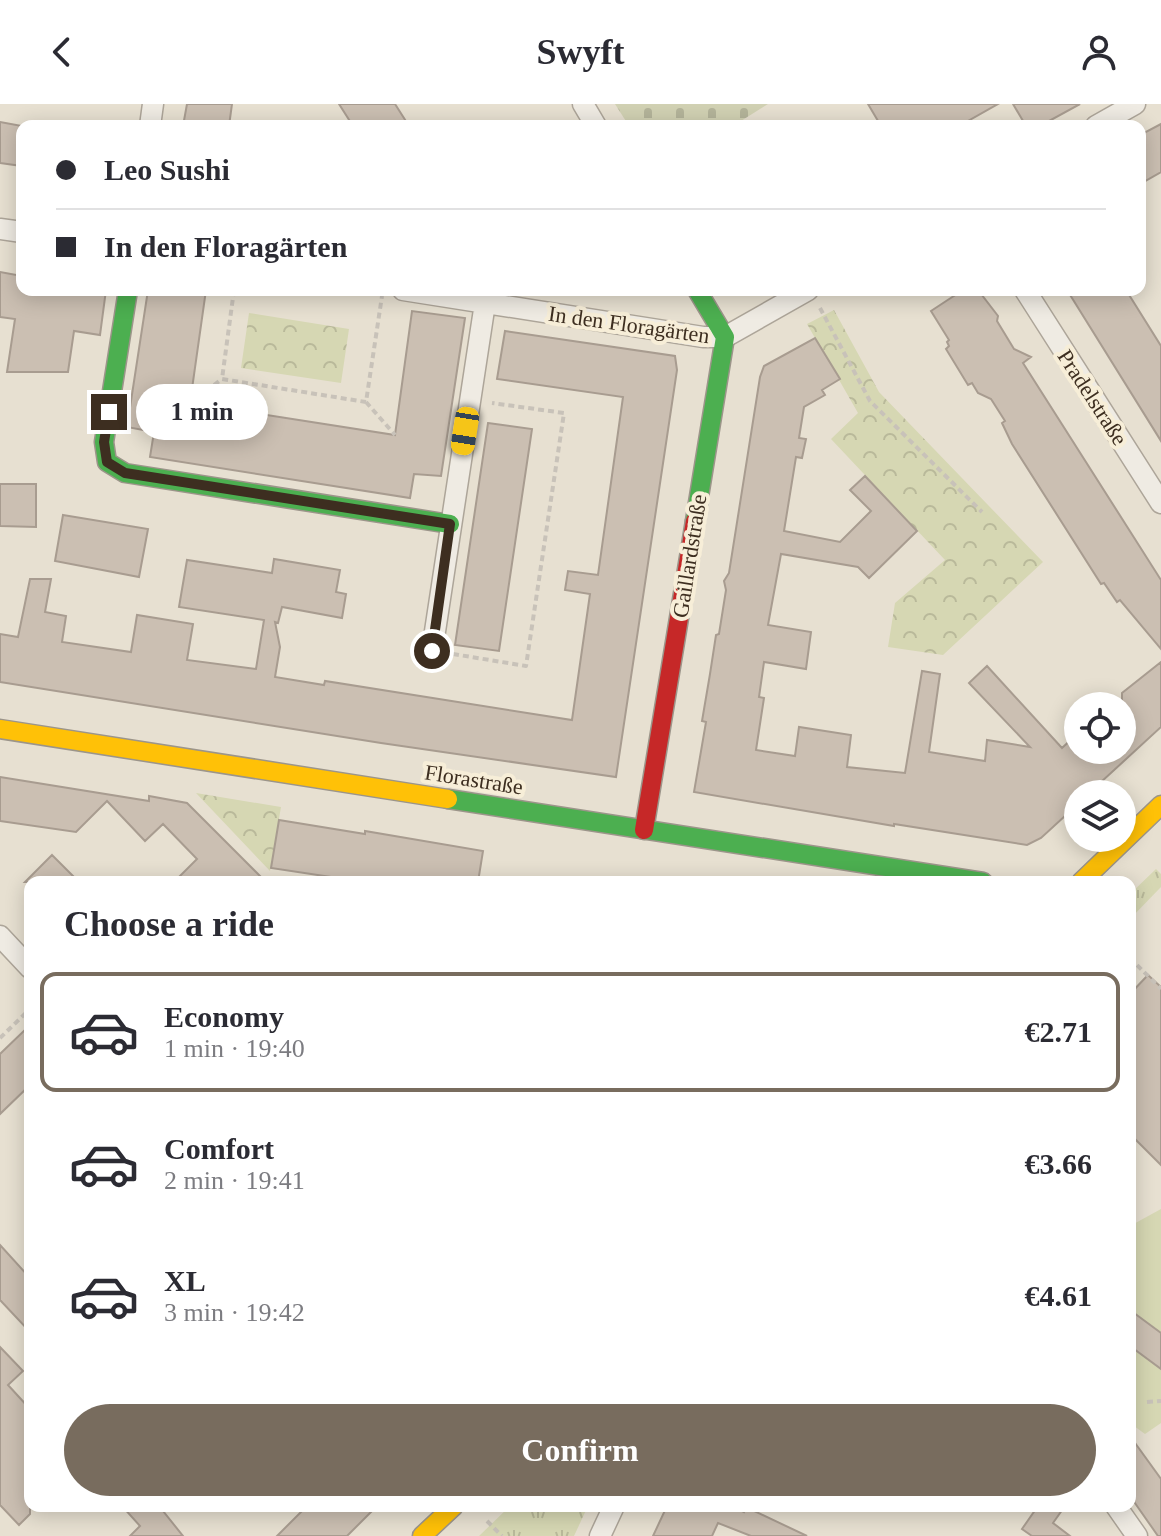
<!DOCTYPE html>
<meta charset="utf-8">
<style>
body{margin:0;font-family:Georgia,serif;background:#f7f7f7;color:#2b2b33;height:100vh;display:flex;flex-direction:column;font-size:30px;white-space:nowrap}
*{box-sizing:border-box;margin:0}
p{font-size:26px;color:#7c7c81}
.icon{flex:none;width:44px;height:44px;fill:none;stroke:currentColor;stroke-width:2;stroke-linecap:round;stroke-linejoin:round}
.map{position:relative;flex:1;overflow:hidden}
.details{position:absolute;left:24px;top:772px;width:1112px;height:636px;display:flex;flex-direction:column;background:#fff;border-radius:16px;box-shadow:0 4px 20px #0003}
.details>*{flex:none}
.hud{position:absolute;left:16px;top:16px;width:1130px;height:176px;border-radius:16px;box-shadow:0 4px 20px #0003;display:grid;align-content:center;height:176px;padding:0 40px;background:#fff}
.buttons{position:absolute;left:1064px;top:588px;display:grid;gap:16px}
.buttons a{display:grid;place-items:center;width:72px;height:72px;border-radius:50%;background:#fff;box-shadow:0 4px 20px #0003;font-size:40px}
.end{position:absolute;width:36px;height:36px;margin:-18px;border:10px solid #3d2e20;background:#fff;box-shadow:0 0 0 4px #fff}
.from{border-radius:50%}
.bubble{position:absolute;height:56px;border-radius:28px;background:#fff;box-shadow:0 4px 20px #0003;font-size:26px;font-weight:800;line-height:56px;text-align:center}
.car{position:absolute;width:24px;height:48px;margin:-24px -12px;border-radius:10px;box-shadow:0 0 6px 2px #0007;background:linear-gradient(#f5c518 24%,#345 0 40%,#f5c518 0 76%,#345 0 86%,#f5c518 0)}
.hud b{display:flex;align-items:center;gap:28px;height:76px;font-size:30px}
.hud b+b{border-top:2px solid #e1e1e2}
.hud i{width:20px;height:20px;background:#2b2b33}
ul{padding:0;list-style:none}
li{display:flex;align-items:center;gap:24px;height:120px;margin:0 16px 12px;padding:0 24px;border:4px solid transparent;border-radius:16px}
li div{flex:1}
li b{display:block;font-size:30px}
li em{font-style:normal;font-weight:800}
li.on{border-color:#786c5e}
li>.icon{width:72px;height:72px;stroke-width:1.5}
h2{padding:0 40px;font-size:36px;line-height:96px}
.cta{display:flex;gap:16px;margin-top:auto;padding:16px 40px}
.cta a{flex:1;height:92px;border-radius:48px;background:#786c5e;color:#fff;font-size:32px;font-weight:800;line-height:92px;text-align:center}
header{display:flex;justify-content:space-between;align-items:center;height:104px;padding:0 40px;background:#fff;font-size:36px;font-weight:800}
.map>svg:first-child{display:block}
</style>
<header><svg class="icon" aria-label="back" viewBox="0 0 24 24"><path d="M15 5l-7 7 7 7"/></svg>Swyft<svg class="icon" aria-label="person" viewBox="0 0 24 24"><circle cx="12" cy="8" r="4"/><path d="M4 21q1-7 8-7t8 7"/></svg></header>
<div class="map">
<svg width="1161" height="1432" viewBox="0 0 1161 1432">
<defs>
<pattern id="grass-tufts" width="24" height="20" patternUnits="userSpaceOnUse" patternTransform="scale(2)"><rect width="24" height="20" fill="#d6d7b3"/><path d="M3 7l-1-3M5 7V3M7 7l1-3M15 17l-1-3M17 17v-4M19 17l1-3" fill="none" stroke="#b9b99a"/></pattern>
<pattern id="cemetery-stones" width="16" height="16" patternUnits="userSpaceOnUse" patternTransform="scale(2)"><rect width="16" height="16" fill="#d1d1b3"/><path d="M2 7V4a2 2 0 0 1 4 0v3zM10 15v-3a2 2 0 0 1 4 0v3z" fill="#b4b49a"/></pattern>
<pattern id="park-crowns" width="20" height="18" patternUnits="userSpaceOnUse" patternTransform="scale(2)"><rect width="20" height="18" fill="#d6d7b3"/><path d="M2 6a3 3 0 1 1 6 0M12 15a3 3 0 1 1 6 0" fill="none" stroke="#b9b99a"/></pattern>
</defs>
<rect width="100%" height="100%" fill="#e7e0d1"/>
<path fill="url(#grass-tufts)" d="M1156,765L1161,770V783L1130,815V790Z
M510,1402H588L574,1432H479Z"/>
<path fill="url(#cemetery-stones)" d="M615,0H768L733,22H629Z"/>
<path fill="url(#park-crowns)" d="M834,206L879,288L1043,458L943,551L888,543L895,499L945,456L831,335L858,309L807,220Z
M249,209L349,225L341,279L241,264Z
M196,689L281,703L270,767Z"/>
<path fill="#d6d7b3" d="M1161,1105V1319L1145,1330L1130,1319V1122Z"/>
<path fill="#cbbfb2" stroke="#a89c90" stroke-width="2" d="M187,0H232L229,22H183Z
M339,0H395L409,22H353Z
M868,0H998L959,22H881Z
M1013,0H1080L1040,22H1026Z
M0,18L22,22V62L0,59Z
M1161,20V68L1140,80V31Z
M0,168L22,172V186H106L100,231L74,227L68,268H7L15,215L0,213Z
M148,186H206L190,299L395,331L412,207L465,214L441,372L414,370L410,394L150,353L154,328L127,323Z
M963,186H978L998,212L997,217L1014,245L1031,253L1023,259L1161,476V545L1120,496L1117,498L1104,479L1101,480L1012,340L1002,319L1005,317L991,295L978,289L972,279L968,281L946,245L949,242L947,238L949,236L931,207Z
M1067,186H1126L1161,242V337Z
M505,227L675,252L677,266L616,673L381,639L0,578V530L18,533L30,475H51L45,508L66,512L62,538L131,548L137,511L193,520L187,556L256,565L264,516L179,503L187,456L272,469L274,455L340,466L336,488L346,490L342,514L282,503L278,519L275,518L280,543L275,573L324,581L325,577L572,616L590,490L565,486L568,467L598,471L623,293L497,275Z
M815,234L840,275L822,286L825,291L804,303L799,334L806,335L802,354L796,353L784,427L840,438L871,407L850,386L865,372L917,427L869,474L858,463L781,450L768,521L811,528L806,565L764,558L759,593L764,594L756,646L795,652L799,623L851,631L847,663L905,669L922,567L940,570L929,648L985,657L987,636L1030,643L969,579L987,562L1062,644L1078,629V646H1122V589L1161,558V623L1088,690H1078V700L1041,734L1027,741L894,720V722L694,688L706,618L702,617L710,570L716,531L719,530L726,486L724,477L729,469L760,273L764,262Z
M488,319L532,325L499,547L455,541Z
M0,380H36V423L0,422Z
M63,411L148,425L139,473L55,457Z
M0,673L149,697V692L187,699L266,778H174L197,755L163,720L145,737L107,697L76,728L0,717Z
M279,716L365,730V727L483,747L478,778H347L344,775L271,764Z
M52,751L79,778H25Z
M1148,871L1161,883V1061L1130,1030V890Z
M30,921V981L0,1010V950Z
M0,1141L30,1174V1228L0,1196Z
M1130,1206L1161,1229V1265L1130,1242Z
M0,1243L23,1267L8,1281L30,1305V1410L19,1421L0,1401Z
M1130,1332L1161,1375V1432H1158L1130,1392Z
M122,1402H159L183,1432H130L140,1422Z
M307,1402H377L347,1432H277Z
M667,1402H732L744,1408L746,1403L807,1432H751L718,1419L712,1432H653Z
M1038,1402H1065L1053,1419L1070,1432H1032L1022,1425Z"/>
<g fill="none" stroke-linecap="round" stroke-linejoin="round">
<defs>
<path id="street" d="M583,0L596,22
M150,22L153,0
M1096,22L1135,0
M0,125L22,128
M403,186L703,233H725L808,186
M1025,186L1161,399
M432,547L485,199
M0,832L30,864
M1116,1402L1137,1432
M600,1432L614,1402"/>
<path id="fast" d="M128,186L104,338L107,358L125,369L450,420
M695,417L725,233L697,186
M448,695L983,778"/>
<path id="slow" d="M0,625L448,695
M1081,778L1161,701
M422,1432L454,1402"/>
<path id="jam" d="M644,726L695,417"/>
</defs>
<use href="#street" stroke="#ada599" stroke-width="23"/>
<use href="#fast" stroke="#9c958a" stroke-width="21"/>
<use href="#slow" stroke="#9c958a" stroke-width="21"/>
<use href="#jam" stroke="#9c958a" stroke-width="21"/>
<path stroke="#c8c2b9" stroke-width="4" stroke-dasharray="6 4" stroke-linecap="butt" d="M234,186L222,275L366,298L382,192
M820,204L870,297L982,408
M366,298L395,331
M190,299L222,275
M453,550L526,562L564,309L492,299
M1130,854L1161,885
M0,934L30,905
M1147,1298L1161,1297
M487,1417L502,1432"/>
<use href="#street" stroke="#efebe3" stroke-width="20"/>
<use href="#fast" stroke="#4caf50" stroke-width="18"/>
<use href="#slow" stroke="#ffc107" stroke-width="18"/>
<use href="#jam" stroke="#c62828" stroke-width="18"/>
</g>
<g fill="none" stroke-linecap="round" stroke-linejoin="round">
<path stroke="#3d2e20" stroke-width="10" d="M109,308L104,338L107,358L125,369L450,420L432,547"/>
</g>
<g text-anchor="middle" stroke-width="8" stroke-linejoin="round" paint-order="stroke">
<g font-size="22" fill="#3d2e20" stroke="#f7eed8">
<text transform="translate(629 220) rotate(8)" y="8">In den Floragärten</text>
<text transform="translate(1093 293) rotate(57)" y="8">Pradelstraße</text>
<text transform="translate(689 452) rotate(-81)" y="8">Gaillardstraße</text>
<text transform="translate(474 675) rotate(9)" y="8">Florastraße</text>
</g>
</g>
</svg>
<div class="buttons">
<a><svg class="icon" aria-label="locate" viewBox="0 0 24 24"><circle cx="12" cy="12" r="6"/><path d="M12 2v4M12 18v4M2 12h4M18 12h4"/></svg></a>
<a><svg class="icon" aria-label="layers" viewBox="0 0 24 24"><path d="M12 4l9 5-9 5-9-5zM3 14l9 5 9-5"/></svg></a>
</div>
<i class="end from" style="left:432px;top:547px"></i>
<i class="end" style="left:109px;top:308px"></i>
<div class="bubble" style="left:136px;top:280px;width:132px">1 min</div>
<i class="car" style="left:465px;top:327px;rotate:189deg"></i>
<div class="hud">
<b><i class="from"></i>Leo Sushi</b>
<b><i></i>In den Floragärten</b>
</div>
<section class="details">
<h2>Choose a ride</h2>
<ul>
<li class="on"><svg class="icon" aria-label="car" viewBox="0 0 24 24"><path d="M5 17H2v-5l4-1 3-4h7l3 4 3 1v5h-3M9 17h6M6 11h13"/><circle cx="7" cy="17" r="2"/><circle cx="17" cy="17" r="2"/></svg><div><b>Economy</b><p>1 min · 19:40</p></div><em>€2.71</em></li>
<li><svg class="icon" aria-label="car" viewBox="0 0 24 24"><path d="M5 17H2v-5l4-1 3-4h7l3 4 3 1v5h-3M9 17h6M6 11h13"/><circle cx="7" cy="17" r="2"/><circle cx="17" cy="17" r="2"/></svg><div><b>Comfort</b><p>2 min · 19:41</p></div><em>€3.66</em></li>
<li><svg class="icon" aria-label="car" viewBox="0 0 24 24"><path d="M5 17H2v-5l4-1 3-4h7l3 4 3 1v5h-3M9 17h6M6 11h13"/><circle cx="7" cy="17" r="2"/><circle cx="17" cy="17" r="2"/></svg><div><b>XL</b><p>3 min · 19:42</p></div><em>€4.61</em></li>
</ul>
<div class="cta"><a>Confirm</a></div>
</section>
</div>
